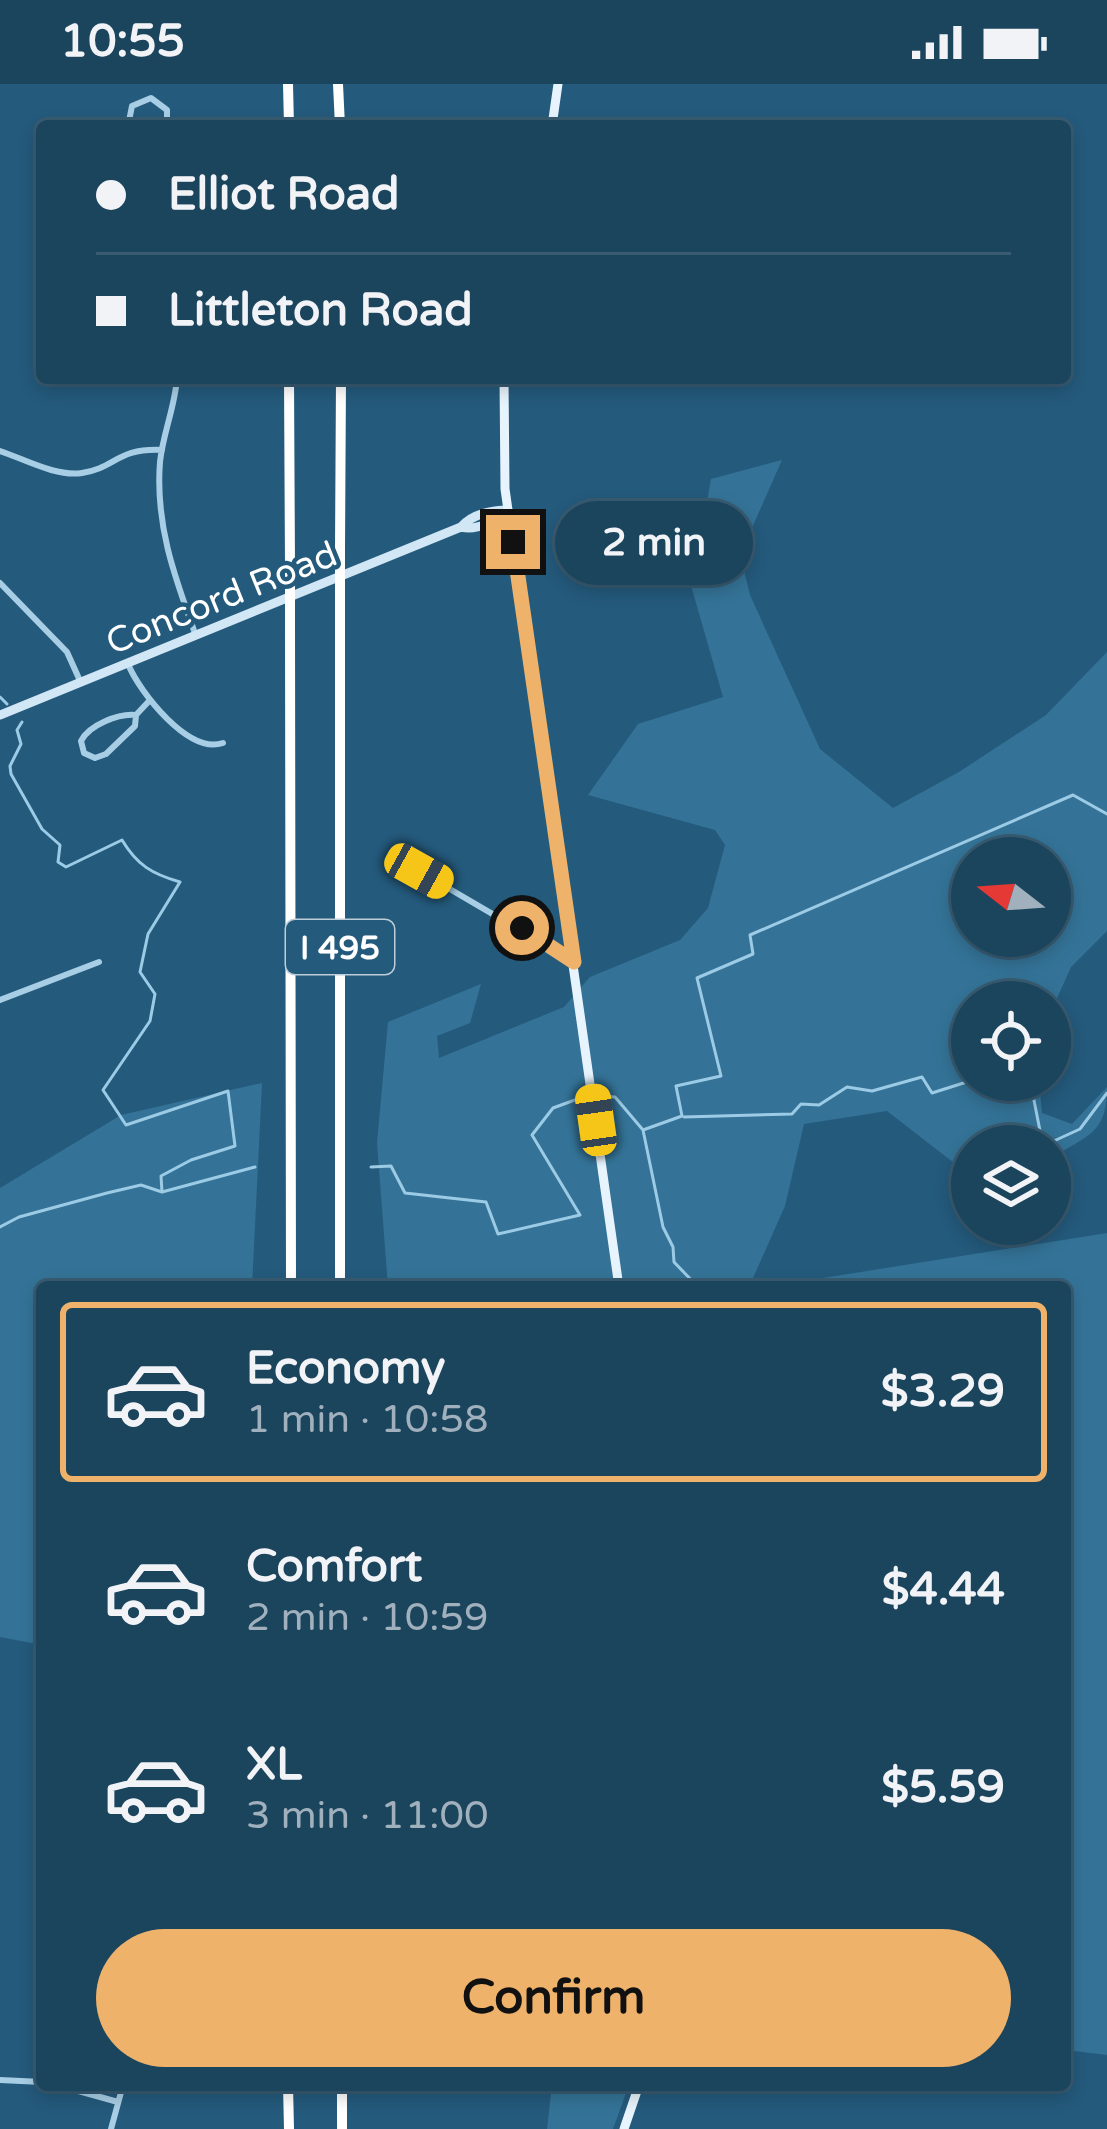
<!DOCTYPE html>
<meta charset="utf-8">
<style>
body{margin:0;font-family:"Varela Round",sans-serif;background:#244b63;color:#f1f3f6;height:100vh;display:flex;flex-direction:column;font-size:45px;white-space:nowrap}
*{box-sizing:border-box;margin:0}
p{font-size:39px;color:#a0b0bc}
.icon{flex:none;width:66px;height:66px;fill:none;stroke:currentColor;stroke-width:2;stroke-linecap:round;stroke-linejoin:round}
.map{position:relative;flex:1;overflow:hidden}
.panel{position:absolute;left:36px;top:1197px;width:1035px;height:810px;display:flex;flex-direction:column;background:#1b445d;border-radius:12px;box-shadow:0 6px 18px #0003,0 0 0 3px #395c72}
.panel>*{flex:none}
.top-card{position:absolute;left:36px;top:36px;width:1035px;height:264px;border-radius:12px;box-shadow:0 6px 18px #0003,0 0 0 3px #395c72;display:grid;align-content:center;height:264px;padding:0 60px;background:#1b445d}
.needle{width:78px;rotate:287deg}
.fabs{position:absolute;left:951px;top:753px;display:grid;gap:24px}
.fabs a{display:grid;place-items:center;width:120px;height:120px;border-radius:50%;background:#1b445d;box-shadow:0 6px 18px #0003,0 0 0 3px #395c72;font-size:60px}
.end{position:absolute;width:54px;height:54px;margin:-27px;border:15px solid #efb26b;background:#111;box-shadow:0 0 0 6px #111}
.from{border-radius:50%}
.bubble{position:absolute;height:84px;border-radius:42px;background:#1b445d;box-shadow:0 6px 18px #0003,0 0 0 3px #395c72;font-size:39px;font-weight:800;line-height:84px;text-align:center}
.car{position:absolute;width:36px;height:72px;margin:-36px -18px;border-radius:15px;box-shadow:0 0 9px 3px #0007;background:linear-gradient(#f5c518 24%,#345 0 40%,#f5c518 0 76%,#345 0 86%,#f5c518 0)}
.top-card b{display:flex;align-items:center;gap:42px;height:114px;font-size:45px}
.top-card b+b{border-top:3px solid #395c72}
.top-card i{width:30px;height:30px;background:#f1f3f6}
ul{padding:21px 0 0;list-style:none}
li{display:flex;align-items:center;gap:36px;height:180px;margin:0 24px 18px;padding:0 36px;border:6px solid transparent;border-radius:12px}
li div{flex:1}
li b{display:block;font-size:45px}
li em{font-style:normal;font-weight:800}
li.current{border-color:#efb26b}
li>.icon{width:108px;height:108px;stroke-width:1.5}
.cta{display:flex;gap:24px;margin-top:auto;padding:24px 60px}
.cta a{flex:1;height:138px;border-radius:72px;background:#efb26b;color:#111;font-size:48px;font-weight:800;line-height:138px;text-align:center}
.status{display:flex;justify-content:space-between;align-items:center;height:84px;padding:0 60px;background:#1b445d;direction:ltr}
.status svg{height:33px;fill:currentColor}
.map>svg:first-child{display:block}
</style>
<div class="status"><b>10:55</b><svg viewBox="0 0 49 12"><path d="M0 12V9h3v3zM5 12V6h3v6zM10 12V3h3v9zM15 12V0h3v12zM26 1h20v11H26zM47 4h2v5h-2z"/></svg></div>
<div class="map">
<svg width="1107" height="2045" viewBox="0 0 1107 2045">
<rect width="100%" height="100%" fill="#245a7c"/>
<path fill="#347397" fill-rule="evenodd" d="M782,376L740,471L750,511L820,665L893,724L959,688L1046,631L1107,568V847L1071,883L1050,930V918H972V996H1039L1042,1029L1072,1040L1107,1003C1107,1051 1087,1051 1050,1075V1062H972V1093L887,1027L804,1040L785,1122L749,1203H388L377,1059L388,938L481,900L470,939L437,952L439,974L564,923L590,893L680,856L708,824L725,761L715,746L588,711L638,640L723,613L692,505L711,395ZM972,774H1050V852H972Z
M262,999L252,1203H42V1561L0,1553V1104L121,1031Z
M1107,1149V1971L1065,1966V1203H766Z
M552,2001H629L613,2045H547Z"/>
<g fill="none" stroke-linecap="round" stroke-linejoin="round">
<path stroke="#9ccbe6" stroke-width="3" d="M0,613L7,620
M22,638L17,646L21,660L10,682L11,690L42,745L60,761L58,778L66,783L122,756C137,781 152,790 180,798L148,850L140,888L155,910L150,937L103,1006L126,1041L228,1007L235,1062L191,1076L161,1092L162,1108
M1030,996L1043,1062L1080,1045L1107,1009
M599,1012L615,1013L643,1046L682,1032L676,1002L721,992L697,894L753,870L750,851L1073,711L1107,730
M684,1033L792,1030L801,1020L819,1021L847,1003L872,1007L922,993L932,1009L973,996
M643,1046L663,1143L673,1163L674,1178L698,1203
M371,1083L391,1082L405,1109L486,1118L498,1150L580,1131L532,1051L553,1024L583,1013
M0,1143L19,1133L107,1109L141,1101L162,1108L255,1083"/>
<path stroke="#a8cee5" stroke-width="6" d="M128,42L132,22L151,14L167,26V42
M177,294C175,323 163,349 160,378C155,441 175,494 196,552
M0,367C24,375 56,393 82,389C116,384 116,364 162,366
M0,499L67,568L81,599
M128,580C140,609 189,671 223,659
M136,631L135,642L106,670L95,674L84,669L81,657C89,641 119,629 136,631L150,616
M419,787L571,876
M0,916L99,878
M0,1996L42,1998
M57,2001L118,2018
M111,2045L123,2001"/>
<path stroke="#d1e7f5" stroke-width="9" d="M461,443C478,447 496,437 508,426
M0,631L461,443C472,430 492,426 508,426"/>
<path stroke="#e8f4fd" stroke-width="9" d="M552,42L558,0
M504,294L505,405L619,1203
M624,2045L639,2001"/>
<path stroke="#fff" stroke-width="10" d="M288,0L289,42
M338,0L340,42
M289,294L290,484
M340,465L341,294
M290,540L291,1203
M340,1203V524
M288,2001L289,2045
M342,2045V2001"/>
<path stroke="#fff" stroke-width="10" d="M340,465V524
M290,540V484"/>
</g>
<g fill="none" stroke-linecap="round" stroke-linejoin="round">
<path stroke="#efb26b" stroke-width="15" d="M513,458L574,878L522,844"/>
</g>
<g text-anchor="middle" stroke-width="9" stroke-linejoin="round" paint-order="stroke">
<rect fill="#245a7c" stroke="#bdced8" stroke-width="3" x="286" y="836" width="108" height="54" rx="9"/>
<g font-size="33" font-weight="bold" fill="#fff">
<text x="340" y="875">I 495</text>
</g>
<g font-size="36" fill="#fff" stroke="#245a7c">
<text transform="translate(221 513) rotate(-22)" y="13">Concord Road</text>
</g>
</g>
</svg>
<div class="fabs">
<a><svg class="needle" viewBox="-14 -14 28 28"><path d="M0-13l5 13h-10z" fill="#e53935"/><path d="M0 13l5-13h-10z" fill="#a0b0bc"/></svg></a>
<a><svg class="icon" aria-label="locate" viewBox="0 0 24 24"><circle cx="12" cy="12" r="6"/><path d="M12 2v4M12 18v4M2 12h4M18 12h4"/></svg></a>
<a><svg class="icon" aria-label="layers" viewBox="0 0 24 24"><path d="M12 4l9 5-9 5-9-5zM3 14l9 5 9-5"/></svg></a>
</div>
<i class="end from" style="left:522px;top:844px"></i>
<i class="end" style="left:513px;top:458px"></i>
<div class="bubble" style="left:555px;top:417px;width:198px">2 min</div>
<i class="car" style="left:419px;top:787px;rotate:119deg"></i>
<i class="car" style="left:596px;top:1036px;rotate:352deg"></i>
<div class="top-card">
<b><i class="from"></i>Elliot Road</b>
<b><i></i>Littleton Road</b>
</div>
<section class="panel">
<ul>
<li class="current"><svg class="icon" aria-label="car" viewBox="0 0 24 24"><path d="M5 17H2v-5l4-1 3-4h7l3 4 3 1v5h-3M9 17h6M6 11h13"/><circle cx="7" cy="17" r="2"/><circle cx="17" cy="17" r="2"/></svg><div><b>Economy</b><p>1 min · 10:58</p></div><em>$3.29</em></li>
<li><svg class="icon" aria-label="car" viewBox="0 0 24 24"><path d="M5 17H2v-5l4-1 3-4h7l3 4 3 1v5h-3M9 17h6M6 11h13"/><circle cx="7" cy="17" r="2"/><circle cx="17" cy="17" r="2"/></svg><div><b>Comfort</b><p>2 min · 10:59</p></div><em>$4.44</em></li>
<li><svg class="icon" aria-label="car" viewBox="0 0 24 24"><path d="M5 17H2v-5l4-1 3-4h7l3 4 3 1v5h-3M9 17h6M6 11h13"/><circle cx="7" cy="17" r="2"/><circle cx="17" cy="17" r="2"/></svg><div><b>XL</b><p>3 min · 11:00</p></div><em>$5.59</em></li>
</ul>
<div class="cta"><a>Confirm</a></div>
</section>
</div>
